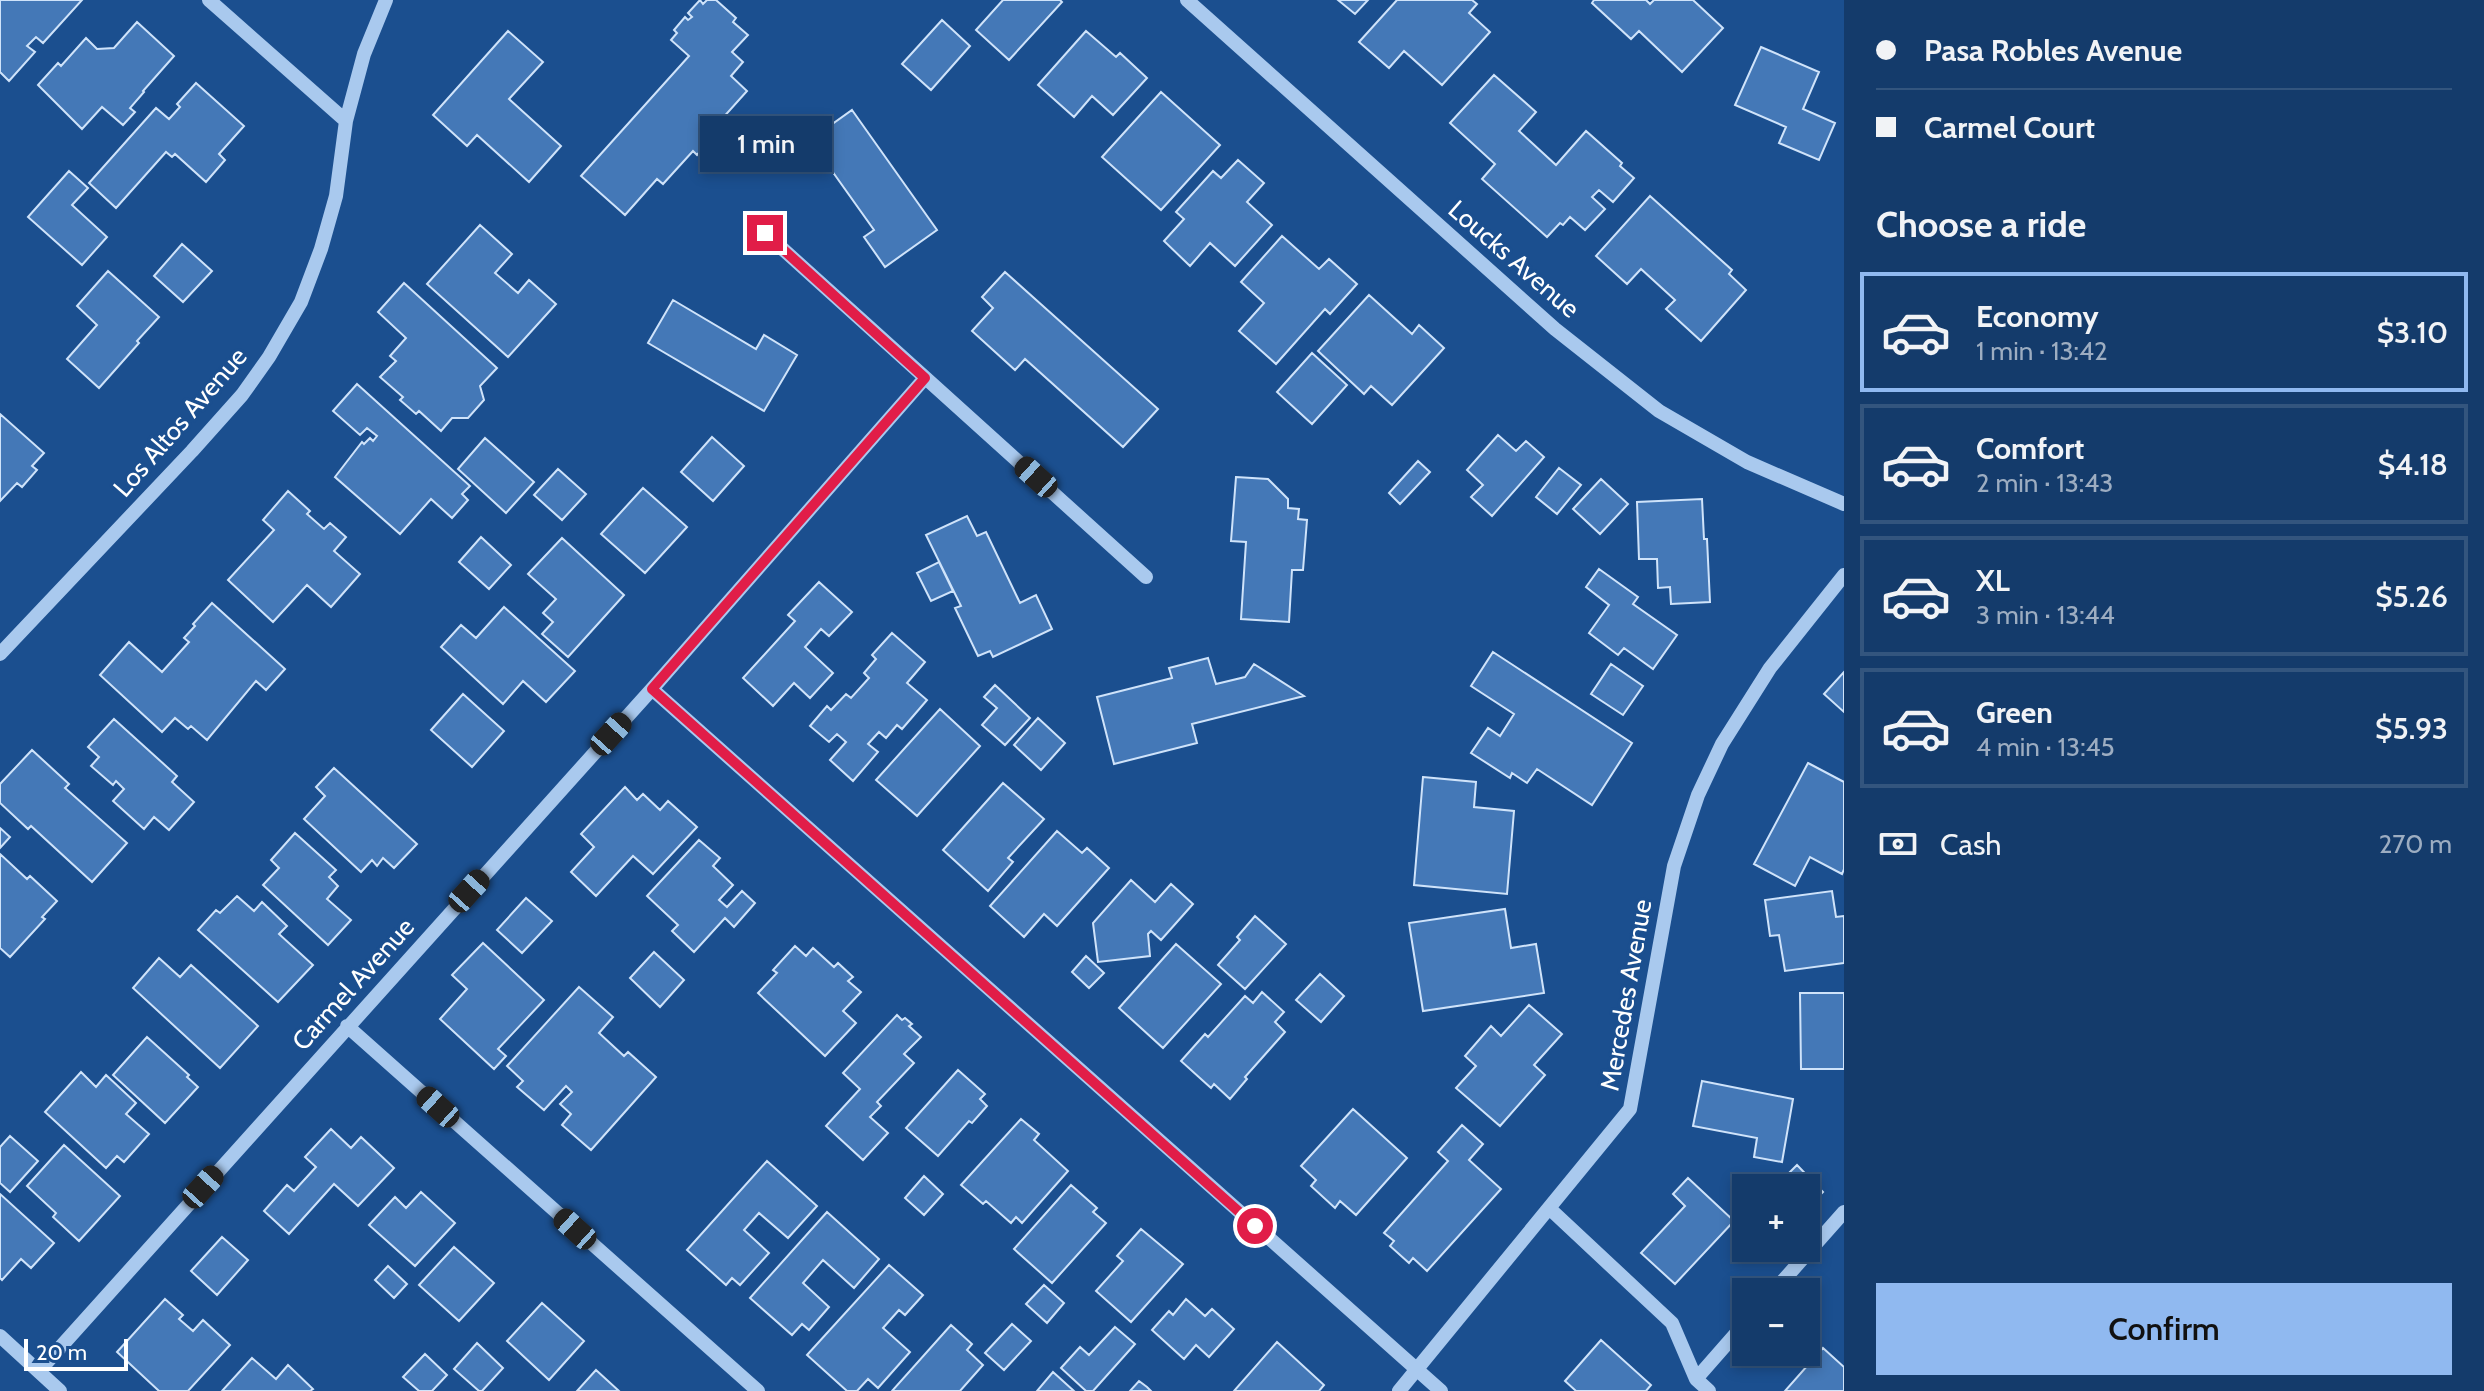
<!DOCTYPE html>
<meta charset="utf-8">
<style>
body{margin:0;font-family:Cabin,sans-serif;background:#214673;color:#f1f3f6;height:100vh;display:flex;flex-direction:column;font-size:30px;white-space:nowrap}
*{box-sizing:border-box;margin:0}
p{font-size:26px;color:#9dadc1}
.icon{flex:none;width:44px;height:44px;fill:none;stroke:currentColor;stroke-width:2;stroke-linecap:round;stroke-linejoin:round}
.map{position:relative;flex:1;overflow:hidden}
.side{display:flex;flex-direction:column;background:#143b6b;width:640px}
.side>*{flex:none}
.banner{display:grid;align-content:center;height:176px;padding:0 32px;background:#143b6b}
.buttons{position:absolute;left:1732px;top:1174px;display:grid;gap:16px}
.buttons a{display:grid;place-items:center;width:88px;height:88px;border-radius:0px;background:#143b6b;box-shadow:0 4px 12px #0003,0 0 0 2px #33557e;font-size:40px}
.scale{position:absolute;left:24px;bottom:20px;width:104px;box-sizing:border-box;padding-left:8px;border:4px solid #fff;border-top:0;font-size:22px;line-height:28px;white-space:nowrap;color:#fff;-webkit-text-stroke:6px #1b4f8f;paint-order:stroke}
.end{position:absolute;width:36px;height:36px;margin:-18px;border:10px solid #e11d48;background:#fff;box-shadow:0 0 0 4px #fff}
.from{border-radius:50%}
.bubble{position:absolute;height:56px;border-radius:0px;background:#143b6b;box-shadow:0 4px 12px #0003,0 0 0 2px #33557e;font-size:26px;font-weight:600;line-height:56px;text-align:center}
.car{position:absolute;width:24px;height:48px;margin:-24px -12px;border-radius:10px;box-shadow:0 0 6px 2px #0007;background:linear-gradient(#222 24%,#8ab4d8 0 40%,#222 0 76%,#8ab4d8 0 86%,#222 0)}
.banner b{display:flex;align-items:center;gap:28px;height:76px;font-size:30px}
.banner b+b{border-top:2px solid #33557e}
.banner i{width:20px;height:20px;background:#f1f3f6}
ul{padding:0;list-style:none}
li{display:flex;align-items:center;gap:24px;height:120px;margin:0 16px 12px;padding:0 16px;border:4px solid #33557e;border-radius:0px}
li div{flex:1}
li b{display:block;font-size:30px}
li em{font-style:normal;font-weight:600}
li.selected{border-color:#90b9f0}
li>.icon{width:72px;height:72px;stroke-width:1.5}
h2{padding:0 32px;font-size:36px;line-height:96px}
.pay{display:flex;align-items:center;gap:20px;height:88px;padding:0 32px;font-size:30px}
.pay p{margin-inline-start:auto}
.primary-button{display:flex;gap:16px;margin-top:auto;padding:16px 32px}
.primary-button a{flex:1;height:92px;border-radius:0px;background:#90b9f0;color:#111;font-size:32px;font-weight:600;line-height:92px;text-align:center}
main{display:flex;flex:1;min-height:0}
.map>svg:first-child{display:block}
</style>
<main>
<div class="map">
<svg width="1844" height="1391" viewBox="0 0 1844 1391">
<rect width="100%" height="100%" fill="#1b4f8f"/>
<path fill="#4478b7" stroke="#cfe3fa" stroke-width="2" d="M0,0H82L43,43L36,37L27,46L35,52L9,81L0,72Z
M700,0L703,4L707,0H716L736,18L733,22L748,35L732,52L743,62L731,76L747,91L711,131L715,134L697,155L693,151L663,184L657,179L625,215L581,176L689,56L671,40L677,33L674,30L685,17L688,20L692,17L688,13Z
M1003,0H1060L1062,2L1009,60L976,30Z
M1338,0H1368L1355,14Z
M1397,0H1472L1477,4L1469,13L1490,32L1442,85L1404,51L1389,68L1359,42Z
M1594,0H1646L1650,4L1654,0H1693L1723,28L1682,72L1639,31L1631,39L1592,3Z
M942,20L970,46L931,90L902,64Z
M137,22L174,56L143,91L144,92L130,108L135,112L123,125L102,107L82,129L38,85L58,63L61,66L86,38L97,49L114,48Z
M508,31L543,62L509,99L561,146L529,182L477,135L467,146L433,115Z
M1086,31L1116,57L1120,53L1147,78L1113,115L1092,96L1074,117L1038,85Z
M1761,47L1819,72L1803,109L1835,123L1819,160L1779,143L1786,127L1735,105Z
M1494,75L1536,112L1519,131L1556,165L1586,131L1622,163L1620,166L1634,178L1613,202L1599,190L1592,197L1605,209L1585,230L1570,217L1563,225L1560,223L1547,237L1482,179L1495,164L1450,123Z
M196,83L244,126L219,154L225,160L206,182L175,154L172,157L166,152L116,208L89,183L156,108L169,119L180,107L177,104Z
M1161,92L1220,145L1161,210L1102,157Z
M852,110L937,230L885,267L864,237L874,230L810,140Z
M1238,160L1264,183L1247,202L1272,225L1235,266L1210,243L1190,266L1164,241L1184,219L1176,212L1213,171L1221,178Z
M69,171L88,188L72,205L107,237L82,265L28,217Z
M1650,196L1732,270L1729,274L1746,290L1701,341L1666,309L1675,300L1641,269L1627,284L1596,256Z
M480,225L512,254L495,273L518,293L529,280L556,304L508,357L427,284Z
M1282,236L1319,269L1329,259L1357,284L1330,314L1325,309L1276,364L1239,331L1264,303L1241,282Z
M182,244L212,271L183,302L154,276Z
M108,271L159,317L137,341L139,343L99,388L67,359L97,325L77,306Z
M1005,272L1158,409L1123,447L1025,359L1015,370L972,331L993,308L982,297Z
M404,283L497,368L480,386L484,400L468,418H452L441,431L419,411L416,414L400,400L403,397L380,377L396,361L390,356L406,338L378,312Z
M1369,295L1412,334L1419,325L1444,348L1392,405L1371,386L1364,394L1318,351Z
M673,300L756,349L764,335L797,355L764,411L648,343Z
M1312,353L1347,385L1312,424L1277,392Z
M357,384L470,486L462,494L468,500L452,518L431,499L400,534L335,477L362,442L364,444L370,438L373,441L377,436L367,428L360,435L333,411Z
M0,414L44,453L32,466L37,470L22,487L17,483L0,501Z
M1498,435L1516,451L1526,441L1544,457L1492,516L1471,497L1483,485L1467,470Z
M712,437L744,466L713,501L681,472Z
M485,438L534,482L506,513L458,469Z
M1418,461L1430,472L1400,504L1389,493Z
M1559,468L1581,485L1557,514L1536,497Z
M558,469L586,494L562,520L534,495Z
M1236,477L1268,479L1288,499V508L1299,509L1298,519L1307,520L1303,570H1292L1289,622L1241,619L1246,542L1231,541Z
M1601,479L1628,504L1600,534L1573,509Z
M643,488L687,527L645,573L601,534Z
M288,491L310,511L307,514L324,529L330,523L346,537L334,551L360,574L331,607L307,585L273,622L228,580L274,530L263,520Z
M1702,499L1704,539H1707L1710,602L1671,604L1670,587L1658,588L1657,559H1639L1637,502Z
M967,516L977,536L986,532L1020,603L1036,595L1052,629L993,657L990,651L978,656L955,608L961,606L926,535Z
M481,537L511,565L489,589L459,562Z
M562,538L624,595L568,657L542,634L553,622L543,613L556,599L528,574Z
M939,562L953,591L931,601L917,573Z
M1599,569L1638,597L1633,604L1677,635L1653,669L1624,648L1618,655L1589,633L1609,605L1586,587Z
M819,582L852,612L829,636L821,629L805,647L833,673L810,698L794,683L773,706L743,678L795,621L788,615Z
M212,603L285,669L266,690L256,681L207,740L191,726L188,729L175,718L162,732L100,675L129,642L162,672L189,642L184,638L195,626L193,624Z
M504,607L575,671L546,702L523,681L503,704L441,647L461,625L476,638Z
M892,633L925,662L907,683L927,700L902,729L897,725L886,738L879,732L868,744L878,752L853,781L830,760L846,742L837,734L829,742L810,726L827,706L831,710L846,694L851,698L869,678L864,673L876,659L872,655Z
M1493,652L1632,743L1592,805L1537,769L1527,783L1512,773L1510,778L1471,753L1488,728L1500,736L1514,714L1471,686Z
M1208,658L1216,684L1245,677L1254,664L1304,696L1192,724L1197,743L1114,764L1097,697L1172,678L1169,668Z
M1611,664L1643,686L1623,715L1591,694Z
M1844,672V712L1824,694Z
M995,685L1030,718L1005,745L982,725L997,708L984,697Z
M463,694L504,731L472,767L431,730Z
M940,709L980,746L917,816L876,780Z
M1038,718L1065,743L1041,770L1014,745Z
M114,719L177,776L172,782L194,802L169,830L154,817L144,829L113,801L124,789L116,781L113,785L91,766L99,757L88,747Z
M32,750L69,784L65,788L127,843L92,882L31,826L28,829L0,803V784Z
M1808,763L1844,782V869L1842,874L1810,857L1795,886L1754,864Z
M334,768L417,844L394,868L383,858L377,866L372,860L361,872L304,819L325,796L316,787Z
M1423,777L1476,782L1474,807L1514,811L1507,894L1414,885Z
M1003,783L1044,819L1008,858L1013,862L988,891L943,850Z
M625,787L637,800L643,794L660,810L668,801L697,827L653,874L633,856L596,896L571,872L594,847L581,834Z
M0,828L10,837L0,848Z
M1057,831L1082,853L1087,848L1109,868L1057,926L1044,914L1024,937L990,906Z
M295,833L336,870L329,877L338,886L327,899L351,920L328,945L263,885L279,868L271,860Z
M699,840L720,858L713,866L733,885L719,900L727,907L742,891L755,903L734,927L725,918L694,952L672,931L678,925L647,896Z
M0,854L27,879L30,876L57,901L42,917L45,919L10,957L0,948Z
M1131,880L1155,902L1171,884L1193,904L1161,940L1151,931L1148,934L1150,956L1098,962L1093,923Z
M1832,891L1836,917L1844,916V963L1785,971L1779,935L1770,936L1765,900Z
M237,896L254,911L262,902L287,926L279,934L313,965L278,1002L198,930L216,910L220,913Z
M526,898L552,921L522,953L497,930Z
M1505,909L1511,948L1536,944L1544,993L1423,1011L1409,923Z
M1255,916L1286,944L1245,989L1218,965L1240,940L1237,937Z
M483,943L544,1000L498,1049L506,1056L494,1069L440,1019L467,989L452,975Z
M1176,944L1221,984L1163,1048L1119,1008Z
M795,946L806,956L813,948L834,967L838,963L853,977L848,981L861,992L843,1011L856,1023L825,1056L758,993L777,973L773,970Z
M654,952L684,980L660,1007L630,978Z
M1086,956L1104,973L1089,988L1072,972Z
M159,958L180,977L191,965L258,1026L220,1068L133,988Z
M1320,974L1344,996L1321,1022L1296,1000Z
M579,987L613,1017L599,1033L624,1056L628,1052L656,1077L591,1150L562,1125L571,1114L560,1104L572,1092L566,1086L544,1110L517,1087L523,1081L507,1066Z
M1262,992L1284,1012L1275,1022L1285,1032L1245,1077L1247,1079L1230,1099L1214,1084L1211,1088L1181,1061L1205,1034L1208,1037L1245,996L1253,1003Z
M1800,993H1844V1069H1801Z
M1529,1005L1562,1034L1534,1065L1545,1075L1500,1126L1456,1088L1476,1066L1465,1056L1491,1026L1501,1036Z
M897,1015L902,1020L905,1018L912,1024L909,1026L921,1037L904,1054L914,1063L877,1102L881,1106L870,1117L888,1133L863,1160L826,1126L860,1089L843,1073Z
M147,1037L189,1075L187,1077L198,1087L165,1123L113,1075Z
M958,1070L985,1094L980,1099L987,1106L972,1123L969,1121L938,1156L906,1128Z
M81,1072L96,1087L106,1075L136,1103L126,1114L149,1134L124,1162L117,1156L106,1168L45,1112Z
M1702,1081L1793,1099L1782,1162L1754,1157L1757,1138L1693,1126Z
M1353,1109L1407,1158L1356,1215L1340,1201L1335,1208L1311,1186L1316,1180L1301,1166Z
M1021,1119L1039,1134L1034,1140L1068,1171L1022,1223L1016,1217L1011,1223L986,1201L983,1204L961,1185Z
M1462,1125L1483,1144L1469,1160L1501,1189L1427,1271L1413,1258L1409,1263L1390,1246L1394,1241L1384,1233L1448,1161L1438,1152Z
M331,1129L351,1148L361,1137L394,1168L358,1206L334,1184L289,1234L264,1211L287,1185L294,1191L316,1167L305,1157Z
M10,1136L38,1161L10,1192L0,1183V1147Z
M64,1145L120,1196L79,1241L53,1217L56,1213L27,1186Z
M767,1161L817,1206L788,1238L759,1213L744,1230L769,1253L740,1285L732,1278L726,1285L687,1250Z
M1797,1165L1823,1192L1806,1209V1188H1778L1776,1186Z
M924,1176L943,1194L924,1215L905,1198Z
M1688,1178L1734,1221L1675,1284L1641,1253L1685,1206L1673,1194Z
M1071,1185L1097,1208L1093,1212L1106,1223L1052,1283L1014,1249Z
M421,1192L455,1223L415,1266L369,1225L395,1197L406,1208Z
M0,1194L54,1243L31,1268L21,1259L2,1280L0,1278Z
M827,1212L879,1259L854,1288L823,1260L803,1283L829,1307L809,1330L802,1324L792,1335L750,1298Z
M1141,1229L1183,1264L1131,1322L1096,1291L1123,1261L1117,1256Z
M222,1237L248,1260L217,1295L191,1271Z
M454,1247L494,1283L459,1321L419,1285Z
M889,1265L923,1295L905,1315L899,1310L883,1328L910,1352L878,1388L868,1379L857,1391H847L807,1355Z
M388,1266L407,1284L394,1298L375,1280Z
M1044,1285L1064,1303L1047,1323L1026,1304Z
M165,1299L183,1315L179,1319L193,1331L203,1320L230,1345L188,1391H159L117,1352Z
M1186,1299L1205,1316L1212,1309L1234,1329L1209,1357L1196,1345L1184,1359L1152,1330L1169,1311L1173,1315Z
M542,1303L584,1341L549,1380L507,1341Z
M1012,1324L1031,1341L1004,1370L985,1353Z
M951,1325L972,1344L967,1350L983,1365L960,1391H892Z
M1115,1327L1135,1344L1093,1391H1086L1061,1368L1080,1347L1089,1355Z
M1601,1340L1651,1385L1646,1391H1576L1565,1381Z
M1277,1342L1324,1385L1319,1391H1234Z
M477,1343L503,1368L482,1391H479L454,1369Z
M1823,1348L1844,1367V1391H1785Z
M425,1354L447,1375L432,1391H419L403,1377Z
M252,1358L276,1379L288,1365L313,1389L310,1391H222Z
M596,1370L619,1391H577Z
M1053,1372L1074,1391H1037Z
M1139,1381L1147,1387L1151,1391H1130Z"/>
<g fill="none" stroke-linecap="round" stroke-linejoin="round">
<path stroke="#a9c9ee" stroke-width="14" d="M209,0L346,121
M1187,0L1555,329L1659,411L1747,462L1844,504
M765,233L1146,577
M0,654L192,451L242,395L269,357L301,302L321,249L336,196L346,121L364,54L386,0
M652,689L1441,1391
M347,1026L758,1391
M1549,1208L1672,1323L1696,1379L1709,1391
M1773,1292L1844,1212
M0,1336L60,1391
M39,1371L652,689L925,378
M1696,1379L1746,1322
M1399,1391L1630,1109L1674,866L1698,795L1722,744L1770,668L1844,575"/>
</g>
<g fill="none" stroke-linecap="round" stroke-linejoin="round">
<path stroke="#e11d48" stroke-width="10" d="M765,233L925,378L652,689L1255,1226"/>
</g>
<g text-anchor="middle" stroke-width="6" stroke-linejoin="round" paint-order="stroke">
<g font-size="26" fill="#fff" stroke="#1b4f8f">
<text transform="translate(1514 259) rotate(41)" y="9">Loucks Avenue</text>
<text transform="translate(180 422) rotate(-49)" y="9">Los Altos Avenue</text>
<text transform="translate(353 984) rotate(-48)" y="9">Carmel Avenue</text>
<text transform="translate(1626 995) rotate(-80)" y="9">Mercedes Avenue</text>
</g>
</g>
</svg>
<div class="buttons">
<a>+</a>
<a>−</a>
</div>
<div class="scale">20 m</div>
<i class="end from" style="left:1255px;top:1226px"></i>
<i class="end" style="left:765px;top:233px"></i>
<div class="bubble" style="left:700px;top:116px;width:132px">1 min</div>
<i class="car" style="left:1036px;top:477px;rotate:312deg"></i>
<i class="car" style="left:611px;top:734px;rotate:42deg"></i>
<i class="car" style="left:469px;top:891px;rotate:42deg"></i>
<i class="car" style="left:438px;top:1107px;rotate:312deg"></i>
<i class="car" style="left:203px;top:1187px;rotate:42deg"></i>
<i class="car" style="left:575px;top:1229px;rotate:312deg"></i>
</div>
<section class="side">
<div class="banner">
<b><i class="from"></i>Pasa Robles Avenue</b>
<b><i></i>Carmel Court</b>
</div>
<h2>Choose a ride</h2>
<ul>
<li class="selected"><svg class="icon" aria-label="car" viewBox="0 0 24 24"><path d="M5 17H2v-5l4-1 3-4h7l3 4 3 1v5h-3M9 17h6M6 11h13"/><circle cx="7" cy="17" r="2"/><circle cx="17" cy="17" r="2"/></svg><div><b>Economy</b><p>1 min · 13:42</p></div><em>$3.10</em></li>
<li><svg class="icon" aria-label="car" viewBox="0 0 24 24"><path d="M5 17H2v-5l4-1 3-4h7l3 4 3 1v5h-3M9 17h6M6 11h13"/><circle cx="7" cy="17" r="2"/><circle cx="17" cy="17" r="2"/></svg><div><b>Comfort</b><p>2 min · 13:43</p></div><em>$4.18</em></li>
<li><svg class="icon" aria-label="car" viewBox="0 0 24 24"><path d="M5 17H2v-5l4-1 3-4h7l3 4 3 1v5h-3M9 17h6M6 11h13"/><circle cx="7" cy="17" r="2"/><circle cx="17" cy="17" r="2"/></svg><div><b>XL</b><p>3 min · 13:44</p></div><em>$5.26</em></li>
<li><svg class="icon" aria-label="car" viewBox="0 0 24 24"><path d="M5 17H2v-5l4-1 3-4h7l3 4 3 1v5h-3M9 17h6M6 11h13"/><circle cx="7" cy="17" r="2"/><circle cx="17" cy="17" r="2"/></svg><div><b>Green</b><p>4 min · 13:45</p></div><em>$5.93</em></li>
</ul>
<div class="pay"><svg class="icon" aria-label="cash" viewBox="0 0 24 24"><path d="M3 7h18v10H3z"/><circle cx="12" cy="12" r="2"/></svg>Cash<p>270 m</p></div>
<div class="primary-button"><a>Confirm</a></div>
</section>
</main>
